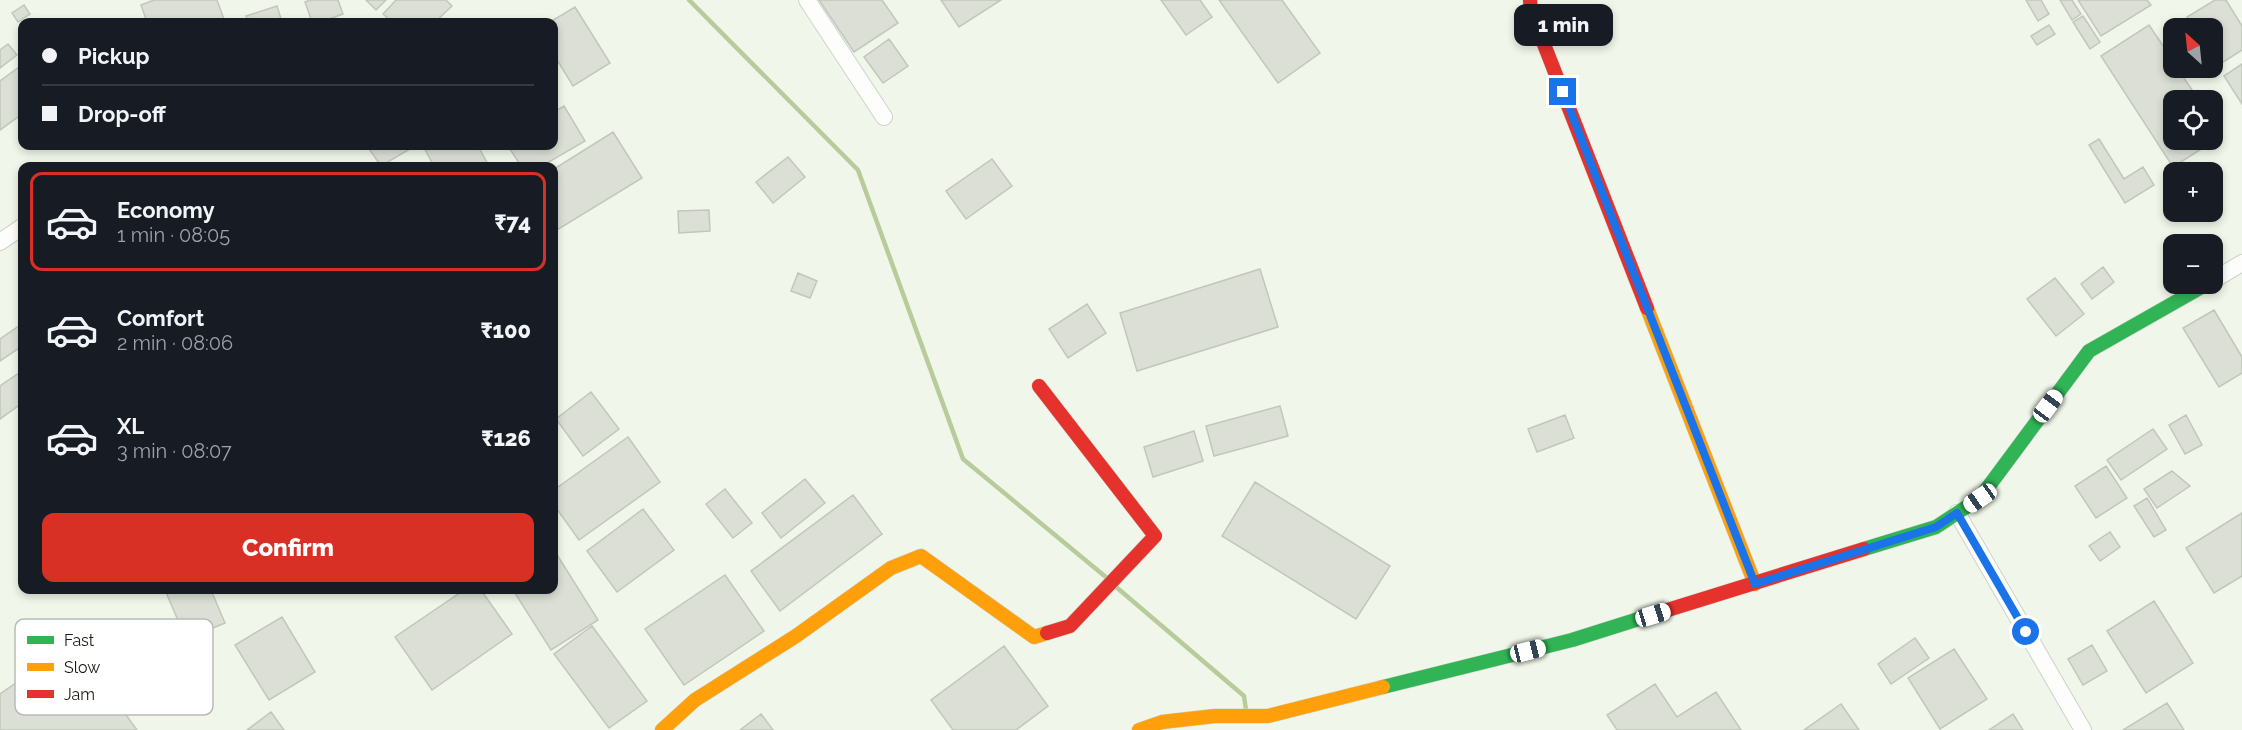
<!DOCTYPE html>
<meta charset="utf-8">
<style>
body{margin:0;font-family:Raleway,sans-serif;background:#20242c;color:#f1f3f6;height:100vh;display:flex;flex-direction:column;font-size:22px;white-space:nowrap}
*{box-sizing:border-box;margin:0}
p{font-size:20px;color:#9ea1a6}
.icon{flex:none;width:33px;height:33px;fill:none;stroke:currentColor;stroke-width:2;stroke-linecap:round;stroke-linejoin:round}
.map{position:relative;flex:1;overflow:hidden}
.panel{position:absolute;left:18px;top:162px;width:540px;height:432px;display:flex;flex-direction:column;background:#171b24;border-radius:12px;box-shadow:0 3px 9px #0003}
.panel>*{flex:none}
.top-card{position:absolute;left:18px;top:18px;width:540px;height:132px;border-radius:12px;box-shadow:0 3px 9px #0003;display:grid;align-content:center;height:132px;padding:0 24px;background:#171b24}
.needle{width:39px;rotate:333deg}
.buttons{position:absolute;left:2163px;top:18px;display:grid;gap:12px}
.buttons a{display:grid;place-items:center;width:60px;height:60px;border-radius:12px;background:#171b24;box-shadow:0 3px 9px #0003;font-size:30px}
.end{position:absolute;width:27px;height:27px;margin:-14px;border:8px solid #1a73e8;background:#fff;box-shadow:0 0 0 3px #fff}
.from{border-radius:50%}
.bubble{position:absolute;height:42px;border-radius:12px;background:#171b24;box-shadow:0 3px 9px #0003;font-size:20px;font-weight:800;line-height:42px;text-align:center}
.car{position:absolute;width:18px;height:36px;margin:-18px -9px;border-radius:8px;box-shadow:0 0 4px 2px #0007;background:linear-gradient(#fff 24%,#345 0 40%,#fff 0 76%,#345 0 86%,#fff 0)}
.top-card b{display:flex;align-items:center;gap:21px;height:57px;font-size:22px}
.top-card b+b{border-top:2px solid #363941}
.top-card i{width:15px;height:15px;background:#f1f3f6}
ul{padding:10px 0 0;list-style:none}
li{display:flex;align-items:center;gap:18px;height:99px;margin:0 12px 9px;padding:0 12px;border:3px solid transparent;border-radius:12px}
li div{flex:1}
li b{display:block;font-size:22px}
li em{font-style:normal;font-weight:800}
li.on{border-color:#d93025}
li>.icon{width:54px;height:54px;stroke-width:1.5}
.primary-button{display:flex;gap:12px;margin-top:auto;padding:12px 24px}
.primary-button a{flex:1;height:69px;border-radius:12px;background:#d93025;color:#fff;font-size:24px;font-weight:800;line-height:69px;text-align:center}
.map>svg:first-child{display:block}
</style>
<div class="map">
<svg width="2242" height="730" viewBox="0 0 2242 730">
<rect width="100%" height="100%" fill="#f0f6e9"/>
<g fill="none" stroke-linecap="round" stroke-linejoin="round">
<path stroke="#b8cc9b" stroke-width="4.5" d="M689,0L858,170L963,459L1107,578
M1115,586L1244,696L1246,710"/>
</g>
<path fill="#dbdfd5" stroke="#c2c7bc" stroke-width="1.5" d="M154,0H217L225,22H147L141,5Z
M310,0H338L343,14L321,22H312L305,2Z
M366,0H386L376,10Z
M396,0H446L452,6L435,22H392L383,14Z
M819,0H882L898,23L854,52Z
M941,0H1001L959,27Z
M1161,0H1200L1212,17L1186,35Z
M1219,0H1282L1320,53L1278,83Z
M2026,0H2041L2049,14L2038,21Z
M2060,0H2072L2081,14L2072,20Z
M2078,0H2147L2151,5L2101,36Z
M2215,0H2226L2242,26V50L2217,66L2212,59V28H2194L2187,17Z
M24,5L30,14L18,22L12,13Z
M277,6L282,22H248L246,16Z
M575,7L610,63L573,86L554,55V22H550Z
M2083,16L2100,42L2090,49L2073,22Z
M2049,25L2055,34L2037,45L2031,36Z
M2149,25L2174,62V68H2177L2199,100H2174V140H2212V122L2222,136L2173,167L2101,56Z
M889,39L908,66L883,83L864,57Z
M8,44L17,55L0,68V50Z
M2242,64V104L2224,76Z
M22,65V114L0,130V81Z
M564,106L585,141L542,166H521L508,146H554V112Z
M613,132L642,178L557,230L554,224V169Z
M2099,139L2124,179L2143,167L2154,185L2125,203L2089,145Z
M367,146H415L381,166Z
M423,146H478L489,166H434Z
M788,157L805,177L773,203L756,182Z
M992,159L1012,186L966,219L946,191Z
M709,210L710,231L679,233L678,211Z
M2103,267L2114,282L2092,299L2081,284Z
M1260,269L1278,327L1137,371L1120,313Z
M798,273L817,281L810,298L791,291Z
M2055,278L2084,314L2056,336L2027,299Z
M1087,304L1106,333L1068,358L1049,329Z
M2214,310L2242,357V373L2219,387L2183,328Z
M22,324V346L0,361V339Z
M22,371V403L0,419V386Z
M591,392L619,429L583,456L556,419Z
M1280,406L1288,436L1214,456L1206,426Z
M1565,415L1574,438L1537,452L1528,429Z
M2186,415L2202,445L2185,454L2169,425Z
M2153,429L2167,449L2121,480L2107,460Z
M1194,431L1203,461L1153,477L1144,447Z
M628,437L660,482L579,540L554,505V490Z
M2106,466L2127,498L2096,518L2075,486Z
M2172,471L2190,486L2157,508L2144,489Z
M805,479L825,503L781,538L762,513Z
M1255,482L1390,566L1356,619L1222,536Z
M725,489L752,523L733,538L706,504Z
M853,495L882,534L780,611L751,571Z
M2147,498L2166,530L2154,537L2134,506Z
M643,509L674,550L617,592L587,551Z
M2242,513V576L2214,593L2186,548Z
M2110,532L2120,547L2100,561L2089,546Z
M554,550L598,620L551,650L513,590H554Z
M725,575L764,631L684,685L645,629Z
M165,590H211L225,623L186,639Z
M464,590H481L512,634L432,690L395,637Z
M2154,601L2193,663L2146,693L2107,631Z
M282,617L315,672L269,700L235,645Z
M592,626L647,701L609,728L554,654Z
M1915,638L1929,658L1891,684L1878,664Z
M2092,645L2107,671L2083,685L2068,659Z
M1004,646L1048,706L1016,730H953L931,700Z
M1954,649L1987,699L1940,729L1908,678Z
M97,675L137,730H0V694L26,676L49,708Z
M1655,684L1677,717L1716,692L1741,730H1617L1607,715Z
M2167,703L2184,730H2123Z
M1841,704L1859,730H1804Z
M271,712L284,730H247Z
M761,714L773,730H740Z
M2013,714L2023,730H1989Z"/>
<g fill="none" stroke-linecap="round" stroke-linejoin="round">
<defs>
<path id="street" d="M807,0L884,117
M0,242L22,227
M2212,281L2242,263
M1957,513L2083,730"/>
<path id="fast" d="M1864,549L1936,527L1980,498L2089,351L2207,284
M1383,687L1572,640L1645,617"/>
<path id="slow" d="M1647,308L1755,584
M662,730L695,700L796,636L891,568L921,556L1034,637L1047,633
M1139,730L1162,722L1215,716H1268L1383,687"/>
<path id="jam" d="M1530,0L1531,11L1647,308
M1039,386L1155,536L1070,626L1047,633
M1645,617L1864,549"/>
</defs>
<use href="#street" stroke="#ced3c9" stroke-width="18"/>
<use href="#fast" stroke="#ced3c9" stroke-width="15"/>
<use href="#slow" stroke="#ced3c9" stroke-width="15"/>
<use href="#jam" stroke="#ced3c9" stroke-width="15"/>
<use href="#street" stroke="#fdfefc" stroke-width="16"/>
<use href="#fast" stroke="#30b455" stroke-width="14"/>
<use href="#slow" stroke="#ff9f0a" stroke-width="14"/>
<use href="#jam" stroke="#e5322d" stroke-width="14"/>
</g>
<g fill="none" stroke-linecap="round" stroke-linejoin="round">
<path stroke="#1a73e8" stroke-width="8" d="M1563,92L1755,584L1936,527L1957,513L2026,632"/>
</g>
<rect x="15" y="619" width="198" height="96" rx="9" fill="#fff" stroke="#babbb8" stroke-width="1.5"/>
<rect x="27" y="636" width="27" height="8" fill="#30b455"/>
<rect x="27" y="663" width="27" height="8" fill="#ff9f0a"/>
<rect x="27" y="690" width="27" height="8" fill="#e5322d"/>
<g font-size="16" fill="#181c13">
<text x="64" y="646">Fast</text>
<text x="64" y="673">Slow</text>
<text x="64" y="700">Jam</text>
</g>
</svg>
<div class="buttons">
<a><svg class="needle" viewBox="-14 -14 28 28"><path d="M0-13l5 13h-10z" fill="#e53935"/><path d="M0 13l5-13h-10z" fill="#9ea1a6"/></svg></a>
<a><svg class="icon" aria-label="locate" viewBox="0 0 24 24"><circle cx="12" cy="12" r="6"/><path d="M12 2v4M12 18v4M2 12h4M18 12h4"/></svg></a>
<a>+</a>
<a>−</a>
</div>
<i class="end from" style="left:2026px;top:632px"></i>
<i class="end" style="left:1563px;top:92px"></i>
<div class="bubble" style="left:1514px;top:4px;width:99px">1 min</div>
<i class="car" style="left:2048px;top:406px;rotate:37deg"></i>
<i class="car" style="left:1980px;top:498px;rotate:235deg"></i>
<i class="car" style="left:1653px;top:615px;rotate:73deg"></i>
<i class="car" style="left:1528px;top:651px;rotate:76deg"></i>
<div class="top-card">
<b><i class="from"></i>Pickup</b>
<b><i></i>Drop-off</b>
</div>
<section class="panel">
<ul>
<li class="on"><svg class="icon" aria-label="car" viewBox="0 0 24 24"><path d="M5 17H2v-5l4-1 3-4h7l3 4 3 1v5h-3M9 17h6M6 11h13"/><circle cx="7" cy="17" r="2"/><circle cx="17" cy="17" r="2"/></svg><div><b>Economy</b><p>1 min · 08:05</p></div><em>₹74</em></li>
<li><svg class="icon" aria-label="car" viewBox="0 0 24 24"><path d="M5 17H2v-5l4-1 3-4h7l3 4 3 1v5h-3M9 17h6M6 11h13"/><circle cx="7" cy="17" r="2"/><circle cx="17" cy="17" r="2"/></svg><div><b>Comfort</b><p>2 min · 08:06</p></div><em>₹100</em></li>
<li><svg class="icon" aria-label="car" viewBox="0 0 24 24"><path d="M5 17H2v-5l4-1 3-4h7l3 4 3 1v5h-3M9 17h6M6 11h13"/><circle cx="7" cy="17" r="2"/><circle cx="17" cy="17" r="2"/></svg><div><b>XL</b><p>3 min · 08:07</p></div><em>₹126</em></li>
</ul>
<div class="primary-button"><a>Confirm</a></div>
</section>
</div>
